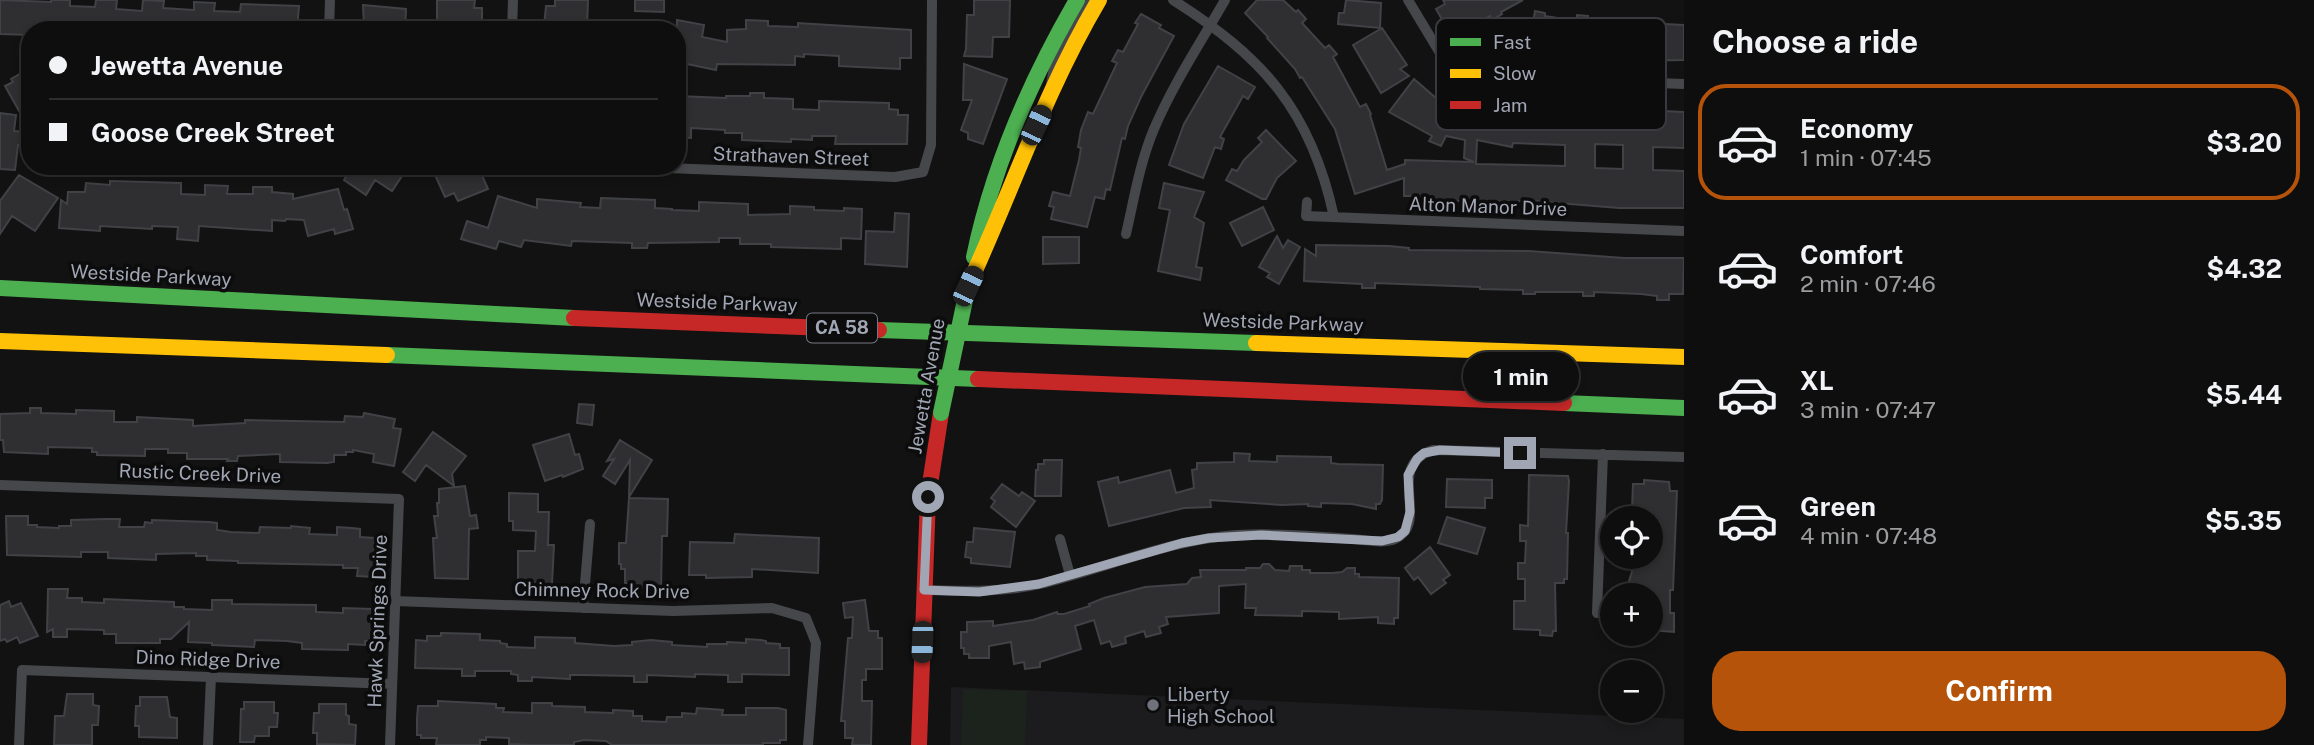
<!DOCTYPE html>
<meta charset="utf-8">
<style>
body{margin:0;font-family:"Public Sans",sans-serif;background:#1c1c1c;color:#f1f3f6;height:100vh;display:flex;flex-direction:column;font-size:26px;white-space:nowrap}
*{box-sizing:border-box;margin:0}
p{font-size:23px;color:#9b9c9e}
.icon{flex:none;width:38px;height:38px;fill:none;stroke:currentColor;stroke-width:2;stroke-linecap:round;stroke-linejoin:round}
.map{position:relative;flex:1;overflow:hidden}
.drawer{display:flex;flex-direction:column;background:#0e0e0e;width:630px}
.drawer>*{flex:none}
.banner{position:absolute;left:21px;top:21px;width:665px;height:154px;border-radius:28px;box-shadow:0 4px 10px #0003,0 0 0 2px #2e2e2e;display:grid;align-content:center;height:154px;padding:0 28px;background:#0e0e0e}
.controls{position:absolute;left:1600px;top:506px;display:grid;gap:14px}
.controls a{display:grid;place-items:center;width:63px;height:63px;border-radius:50%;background:#0e0e0e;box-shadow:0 4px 10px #0003,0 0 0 2px #2e2e2e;font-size:35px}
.end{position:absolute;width:32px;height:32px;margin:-16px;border:9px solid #a1a6b4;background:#111;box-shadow:0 0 0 4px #111}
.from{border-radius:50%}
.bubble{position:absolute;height:49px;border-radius:24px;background:#0e0e0e;box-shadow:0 4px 10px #0003,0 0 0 2px #2e2e2e;font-size:23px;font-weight:700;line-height:49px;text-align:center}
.car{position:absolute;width:21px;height:42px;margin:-21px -10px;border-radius:9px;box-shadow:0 0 5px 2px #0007;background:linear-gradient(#222 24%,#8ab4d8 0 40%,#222 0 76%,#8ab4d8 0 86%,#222 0)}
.banner b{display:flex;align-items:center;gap:24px;height:66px;font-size:26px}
.banner b+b{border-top:2px solid #2e2e2e}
.banner i{width:18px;height:18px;background:#f1f3f6}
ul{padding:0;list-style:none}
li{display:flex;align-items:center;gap:21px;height:116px;margin:0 14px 10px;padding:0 14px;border:4px solid transparent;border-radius:28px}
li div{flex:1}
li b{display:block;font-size:26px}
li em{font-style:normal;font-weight:700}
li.active{border-color:#b45309}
li>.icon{width:63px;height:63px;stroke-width:1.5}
h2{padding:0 28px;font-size:32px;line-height:84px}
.cta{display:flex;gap:14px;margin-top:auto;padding:14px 28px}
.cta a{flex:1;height:80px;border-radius:28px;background:#b45309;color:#fff;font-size:28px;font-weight:700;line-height:80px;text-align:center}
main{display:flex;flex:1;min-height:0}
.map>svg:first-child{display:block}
</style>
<main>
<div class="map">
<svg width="1684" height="745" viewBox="0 0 1684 745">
<rect width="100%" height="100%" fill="#121212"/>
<path fill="#1c1c1e" d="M951,687L1684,719V745H950Z"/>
<path fill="#1c221c" d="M963,689L1027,691L1025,745H961Z"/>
<path fill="#2f2f31" stroke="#404246" stroke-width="2" fill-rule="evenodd" d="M0,0L51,2V0H70V6L95,7L96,0H117L116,9L142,11L143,0L164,1L163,8L194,10V2L215,3L214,11L240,12L241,4L299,6L297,30H30V35L0,34Z
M437,0H475L474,8H482V30H437Z
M555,0H588L587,28L544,26L546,6H555Z
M635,0H664V12L635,11Z
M974,0H1010L1009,37H993L992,57L964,56L966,49L967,15H974Z
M1257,0H1283L1296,12L1298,10L1306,19L1302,23L1325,48L1329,45L1337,54L1333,57L1360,107L1366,104L1371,114L1370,115L1387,170L1405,164V160L1474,162L1464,158L1465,140L1446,136L1441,146L1429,141L1432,136L1389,112L1414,79L1444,105L1446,101L1463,109L1465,102L1494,106L1495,101L1536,109V105L1684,112V148L1653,147V170L1684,171V208H1619L1533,201L1476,202L1414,198V196H1404V178L1355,194L1335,129L1302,77L1300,78L1295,69L1267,38L1268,37L1245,13ZM1477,140L1512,147L1513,143L1565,145V166L1476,164ZM1595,144L1623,145V169L1595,168Z
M1346,0L1381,3L1380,28L1338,24L1339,13H1344Z
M1443,0H1523L1501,12L1502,14L1492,20L1490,16L1453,39L1436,9L1445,4Z
M363,5L406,9L405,30H373V26H364Z
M1535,11L1545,13V16L1577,21V15L1588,16V19L1603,21L1634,22V18H1646V23L1684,25V60L1632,61V59L1531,54L1533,41H1530Z
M1141,14L1161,25L1159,28L1174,36L1141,97L1128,126L1125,139L1122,138L1110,190L1106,189L1104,199L1095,197L1087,227L1051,219L1054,207L1049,206L1053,192L1070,196L1079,160L1081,148L1078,147L1081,130L1088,112L1093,114L1117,63L1112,61L1118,50L1123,52L1138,24L1135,23Z
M677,20L704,25L702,37L727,42V30L746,29V20L768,21V26L798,27V23L911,30V58H900V69L839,66V56L804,54V57L795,56V65L717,64L716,70L677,62L681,38L677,37Z
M1382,28L1407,65L1400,69L1409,76L1381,93L1353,45Z
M964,64L1007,79L983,144L968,139V133L961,130L972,100H963Z
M1218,66L1255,87L1248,99L1243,96L1220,137L1224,139L1221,149L1215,147L1203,178L1169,165L1184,124Z
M30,68V105L19,111L5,86L13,82L11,79Z
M750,93H764V98L793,99V109L819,110V101L889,103V109L898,110V115H908L907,144H835L836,136H812V140L791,139V142L742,140V133H725V130L691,128V138L677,137L678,96L726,98V96H750Z
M0,113L16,115L14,131L25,132L23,146L18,145L15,170L0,169Z
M1266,130L1296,161L1277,178L1266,199H1262L1226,180L1232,169L1237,171L1244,160L1262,142L1258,138Z
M353,166H400L406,170L392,191L375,180L366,195L344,180Z
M455,166H478L488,189L458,201L454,193L445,197L435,175Z
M19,175L58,198L35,231L12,216L0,234V201Z
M110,181L181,183V194L205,195V185L228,186L227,194H253V187H272V192L293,194V199L338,189L344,210L347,209L353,229L335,234L334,229L308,236L304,220L286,219L285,221L272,220V231L199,226L198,241L177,239L178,227L152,226V229L100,226V231L59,228L61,200L67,204L68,192H85L86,183L110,185Z
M1164,183L1204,192L1194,217L1204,223L1196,267L1202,268L1200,280L1158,271L1170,210L1159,208Z
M498,196L537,208V199L581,203L580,207L600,208L601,198L655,200V208L672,209V210L699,211V202L748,204V215L790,214V206L814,207V210L844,211V208L862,209L861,239L841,238V249L771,247V244H740V238H719V242L648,243L647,248H632V243L572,241L571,246L524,240L521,247L499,241L496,249L461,239L467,221L488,228Z
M1263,207L1274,230L1242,246L1230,223Z
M895,213L909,214L907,267L865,264L866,231L894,232Z
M1277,236L1283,248L1288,240L1300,247L1279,284L1267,277L1270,273L1259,267Z
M1043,237H1079V263L1043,264Z
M1316,245L1389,246L1409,248V250L1529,251L1624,258H1684L1683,294H1669V300H1657V296L1641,294L1594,292V296H1583V292H1535V294H1523V290L1480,289V287L1375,283V288H1362V284L1304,281L1305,249L1316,256Z
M579,404L594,405L592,425L577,423Z
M30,408H41V413L76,414V410L114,411V422H137V417L193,420V426L245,423V420L344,422L345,416L363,417L364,413L395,419L393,428L401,429L394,466L373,462L374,454L353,450V452H346V455H334V462L327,463L280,462V454L238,456L237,461H227L228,459H187V453H168V449H145V456L97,455V452H92V448L48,447V454L4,452L3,440H0V414L30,413Z
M433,432L466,456L452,474L454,486L426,465L415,481L403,472Z
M569,434L575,455L579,454L583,469L563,477L562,475L545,481L533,445Z
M620,440L652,460L629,497L630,460L615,484L603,476L614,459L607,461Z
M1234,453L1250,454L1249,461L1277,462V456L1331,457V463L1338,464L1383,465L1382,500L1380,504H1376V509L1352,504L1321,503V507L1308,506V504L1282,505L1210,500L1211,507L1184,508L1109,526L1098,482L1118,477L1119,483L1170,470L1176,493L1194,488L1192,470L1197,469V463L1234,462Z
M1044,460H1062L1061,496H1035L1036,470H1038V464H1044Z
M1529,475L1568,476L1569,481L1566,533H1568L1567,579H1564V583H1555L1556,631H1553L1552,636L1540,635V630L1514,629V601H1525V579H1518V563H1525L1526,541H1520V525L1528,526Z
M1447,479L1492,480V498H1485V508L1446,507Z
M1644,480L1669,482L1670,491H1677L1673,590H1670V613H1674V632L1650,630V590L1634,589L1629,581L1637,556H1650V518H1638V510H1632L1633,484H1644Z
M1002,484L1019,496L1022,492L1035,501L1016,527L991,507L995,501L991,498Z
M465,486L470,516L476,515L478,528L469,529L468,579L435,578L433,538H437L434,516H438L437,503H439V489Z
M509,493L538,494V512H549L548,545H554L552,584L518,583V551H535L536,531L513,530V521H509Z
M629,498L668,499L667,536H662L661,588L628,587L629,583H625V569H621V564H619V543H626Z
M6,516H28V525H37V527L59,528V526H71V520L105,519H120L119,527H144L145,522L152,523V520L209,522L217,523V530L231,532L259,533L260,527L291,528V526L310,528L309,534L337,535V527L352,528L360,529V537L374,538V577L357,576L358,568H343V565L238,563V561L207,560V556H196V553L156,554V560L108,558V552H81V557L7,555Z
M1447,517L1485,528L1477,554L1438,543Z
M974,528L1015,532L1010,567L971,563V558L965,557L967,542H973Z
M735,534L819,538L818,573L752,569V577L706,578V575H689L690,542L734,543Z
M1430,547L1450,575L1443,580L1446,583L1431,594L1418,577L1414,580L1405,568Z
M1263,564H1269L1275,570L1289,571L1290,566H1302V570H1310V573H1332L1342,572L1347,568H1355V574H1359V577L1399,578L1398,618H1394V624L1378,623V617L1339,619V612L1302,611V616L1255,615L1256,608H1245L1246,584L1219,586V613L1166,617L1168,624L1159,627L1161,633L1146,637L1144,631L1125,637L1126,643L1112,647L1110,641L1101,644L1094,620L1075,626L1081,649L1040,662V667L1025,669L1024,662L1014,664L1011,642L989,646V658H969V654H964V648H961V632H967V622L993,621V626L1033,620L1057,612L1058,614H1064L1090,606L1089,604L1104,598L1145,587L1187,584L1192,578L1201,577L1200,570H1246V568H1260Z
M48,589H68L67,598H82V602L104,603V599L174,602V607H184V609L212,610V600H232V604L316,605V612L343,613V608L373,609L372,641H365V645L348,644V650L302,649V643L287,641L255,640L254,647L212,645V643L188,642L189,622L171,639H160V643H116V634H104V630L67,629V637H53V629L47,632Z
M865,600L869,631H878V638H882V669H866V680H862V701H872L871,745H852L853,738H845V721H841L848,638H852L853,617L845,618L843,603Z
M9,601L11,607L21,603L38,636L20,643L17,637L7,642L5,639L0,641V605Z
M441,633L480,634V640L500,641V643L507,644V647L535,648V637L575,638V643L614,646L632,645V642L651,640L672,642V645L707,647V644H727V642L746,643V639L761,640L766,641V643L780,644V648H789V675L742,674V682H728V675L695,674V677L647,675V682H634V676L584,675H570V679L532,677V681H518V675L511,674V671H475V676H462V669L415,668L416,640L427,641V636H441Z
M67,694H93V705L99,706L98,725H92V745H54L55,716H64Z
M140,697H167L170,717L177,718V738L139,737V726H135L136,706H140Z
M438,701L496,704V708H504L503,712L532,713V703H552V706L585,707V712L613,713V710L633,711V716H642V721L666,722L667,717H682V713L696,714L697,708L723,710L722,715H746V708H778L786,710V740H780V743H763V745H612L606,741L584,740L574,742V745H531L509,744V738L486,737V740H480V745H436L437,738H421V735H417V718L418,706H438Z
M244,702H274V713H278L277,727H269V736H255L254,742H240L241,709H244Z
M319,704H346V715L349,716V724L356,725L355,745L317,744V733H313L314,713H319Z"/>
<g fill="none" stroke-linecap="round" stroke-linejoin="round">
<path stroke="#45474b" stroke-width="10" d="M1173,0C1263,57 1311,110 1334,217
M1408,0L1446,63L1545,79L1684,84
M329,30L330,0
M512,30L513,0
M1051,85L1054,67L1090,0
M616,166L895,177L923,172L931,145L932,0
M1307,202L1306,216L1684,231
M1126,234C1134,199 1140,162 1154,129C1173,84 1201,42 1225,0
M0,485L399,499L390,745
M1060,539L1070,575
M924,590C963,591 1002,593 1040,584C1106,568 1169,540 1236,535C1275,533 1315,536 1353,539C1367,540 1382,544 1395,539C1432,522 1383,466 1433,450L1684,457
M395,601L673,611L772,608L806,618L816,643L808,745
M583,608L590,524
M1597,613L1603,454
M19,745L22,670L392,684
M208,745L211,677"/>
<path stroke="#4caf50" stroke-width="16" d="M974,257C993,165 1030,81 1077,0
M0,288L574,318
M879,330L1256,343
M387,355L978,379
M1564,403L1684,408"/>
<path stroke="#ffc107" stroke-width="16" d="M968,286C1012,191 1045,91 1099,0
M0,341L387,355
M1256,343L1684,357"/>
<path stroke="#c62828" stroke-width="16" d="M574,318L879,330
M978,379L1564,403
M919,745L928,497L941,413"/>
<path stroke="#4caf50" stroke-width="16" d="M941,413L968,286"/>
</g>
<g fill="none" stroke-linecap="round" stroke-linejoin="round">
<path stroke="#a1a6b4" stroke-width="9" d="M928,497L924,590L979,592L1039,584L1182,543L1209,538L1261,535L1382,541L1398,537L1405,531L1410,512L1408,475L1417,459L1424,453L1440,450L1520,453"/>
</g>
<circle fill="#6f727b" stroke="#0c0c0d" stroke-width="2.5" cx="1153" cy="705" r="7"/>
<g text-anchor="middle" stroke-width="7" stroke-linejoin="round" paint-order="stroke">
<rect fill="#0c0c0d" stroke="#747882" stroke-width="2" x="807" y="313.5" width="70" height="29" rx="5"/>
<g font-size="18" font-weight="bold" fill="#a1a6b4">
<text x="842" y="334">CA 58</text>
</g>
<g font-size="19" fill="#a1a6b4" stroke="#0c0c0d">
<text transform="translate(791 156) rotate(2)" y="7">Strathaven Street</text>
<text transform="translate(1488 206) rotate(2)" y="7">Alton Manor Drive</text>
<text transform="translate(151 275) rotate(3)" y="7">Westside Parkway</text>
<text transform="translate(717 302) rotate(2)" y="7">Westside Parkway</text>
<text transform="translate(1283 322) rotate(2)" y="7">Westside Parkway</text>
<text transform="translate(926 386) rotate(-80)" y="7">Jewetta Avenue</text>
<text transform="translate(200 473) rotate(2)" y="7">Rustic Creek Drive</text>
<text transform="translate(602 590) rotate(1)" y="7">Chimney Rock Drive</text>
<text transform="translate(377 621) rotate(-88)" y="7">Hawk Springs Drive</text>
<text transform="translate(208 659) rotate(2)" y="7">Dino Ridge Drive</text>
</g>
<g font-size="19" fill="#a1a6b4" stroke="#0c0c0d" text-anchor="start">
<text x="1167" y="701">Liberty<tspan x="1167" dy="22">High School</tspan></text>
</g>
</g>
<rect x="1436" y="18" width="230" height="112" rx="10" fill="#0c0c0d" stroke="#393a3f" stroke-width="2"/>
<rect x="1450" y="38" width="31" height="8" fill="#4caf50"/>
<rect x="1450" y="69" width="31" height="9" fill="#ffc107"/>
<rect x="1450" y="101" width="31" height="8" fill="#c62828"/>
<g font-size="19" fill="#a1a6b4">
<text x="1493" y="49">Fast</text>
<text x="1493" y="80">Slow</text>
<text x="1493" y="112">Jam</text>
</g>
</svg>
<div class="controls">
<a><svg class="icon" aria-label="locate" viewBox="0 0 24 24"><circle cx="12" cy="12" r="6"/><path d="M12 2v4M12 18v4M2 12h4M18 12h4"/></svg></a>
<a>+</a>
<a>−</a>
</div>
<i class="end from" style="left:928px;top:497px"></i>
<i class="end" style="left:1520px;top:453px"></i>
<div class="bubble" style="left:1463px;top:352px;width:116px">1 min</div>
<i class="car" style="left:1036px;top:125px;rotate:25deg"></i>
<i class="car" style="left:968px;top:286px;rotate:25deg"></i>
<i class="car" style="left:922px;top:642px;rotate:182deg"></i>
<div class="banner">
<b><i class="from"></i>Jewetta Avenue</b>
<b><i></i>Goose Creek Street</b>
</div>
</div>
<section class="drawer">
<h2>Choose a ride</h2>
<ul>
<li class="active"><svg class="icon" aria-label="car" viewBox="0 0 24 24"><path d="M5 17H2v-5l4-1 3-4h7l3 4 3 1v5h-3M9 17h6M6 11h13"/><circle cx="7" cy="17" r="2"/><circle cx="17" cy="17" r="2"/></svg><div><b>Economy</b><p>1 min · 07:45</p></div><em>$3.20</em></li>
<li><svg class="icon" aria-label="car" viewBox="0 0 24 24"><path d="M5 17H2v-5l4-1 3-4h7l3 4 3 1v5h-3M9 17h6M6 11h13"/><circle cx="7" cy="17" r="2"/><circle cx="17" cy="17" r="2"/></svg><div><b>Comfort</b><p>2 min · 07:46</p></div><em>$4.32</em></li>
<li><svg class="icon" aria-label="car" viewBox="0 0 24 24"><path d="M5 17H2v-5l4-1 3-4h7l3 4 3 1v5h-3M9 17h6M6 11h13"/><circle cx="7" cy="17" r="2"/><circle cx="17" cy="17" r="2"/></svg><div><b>XL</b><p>3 min · 07:47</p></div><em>$5.44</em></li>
<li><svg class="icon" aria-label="car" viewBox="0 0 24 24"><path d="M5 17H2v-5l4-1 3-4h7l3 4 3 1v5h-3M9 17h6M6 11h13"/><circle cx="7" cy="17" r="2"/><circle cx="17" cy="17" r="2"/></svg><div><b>Green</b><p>4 min · 07:48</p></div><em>$5.35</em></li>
</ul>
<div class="cta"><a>Confirm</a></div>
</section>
</main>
